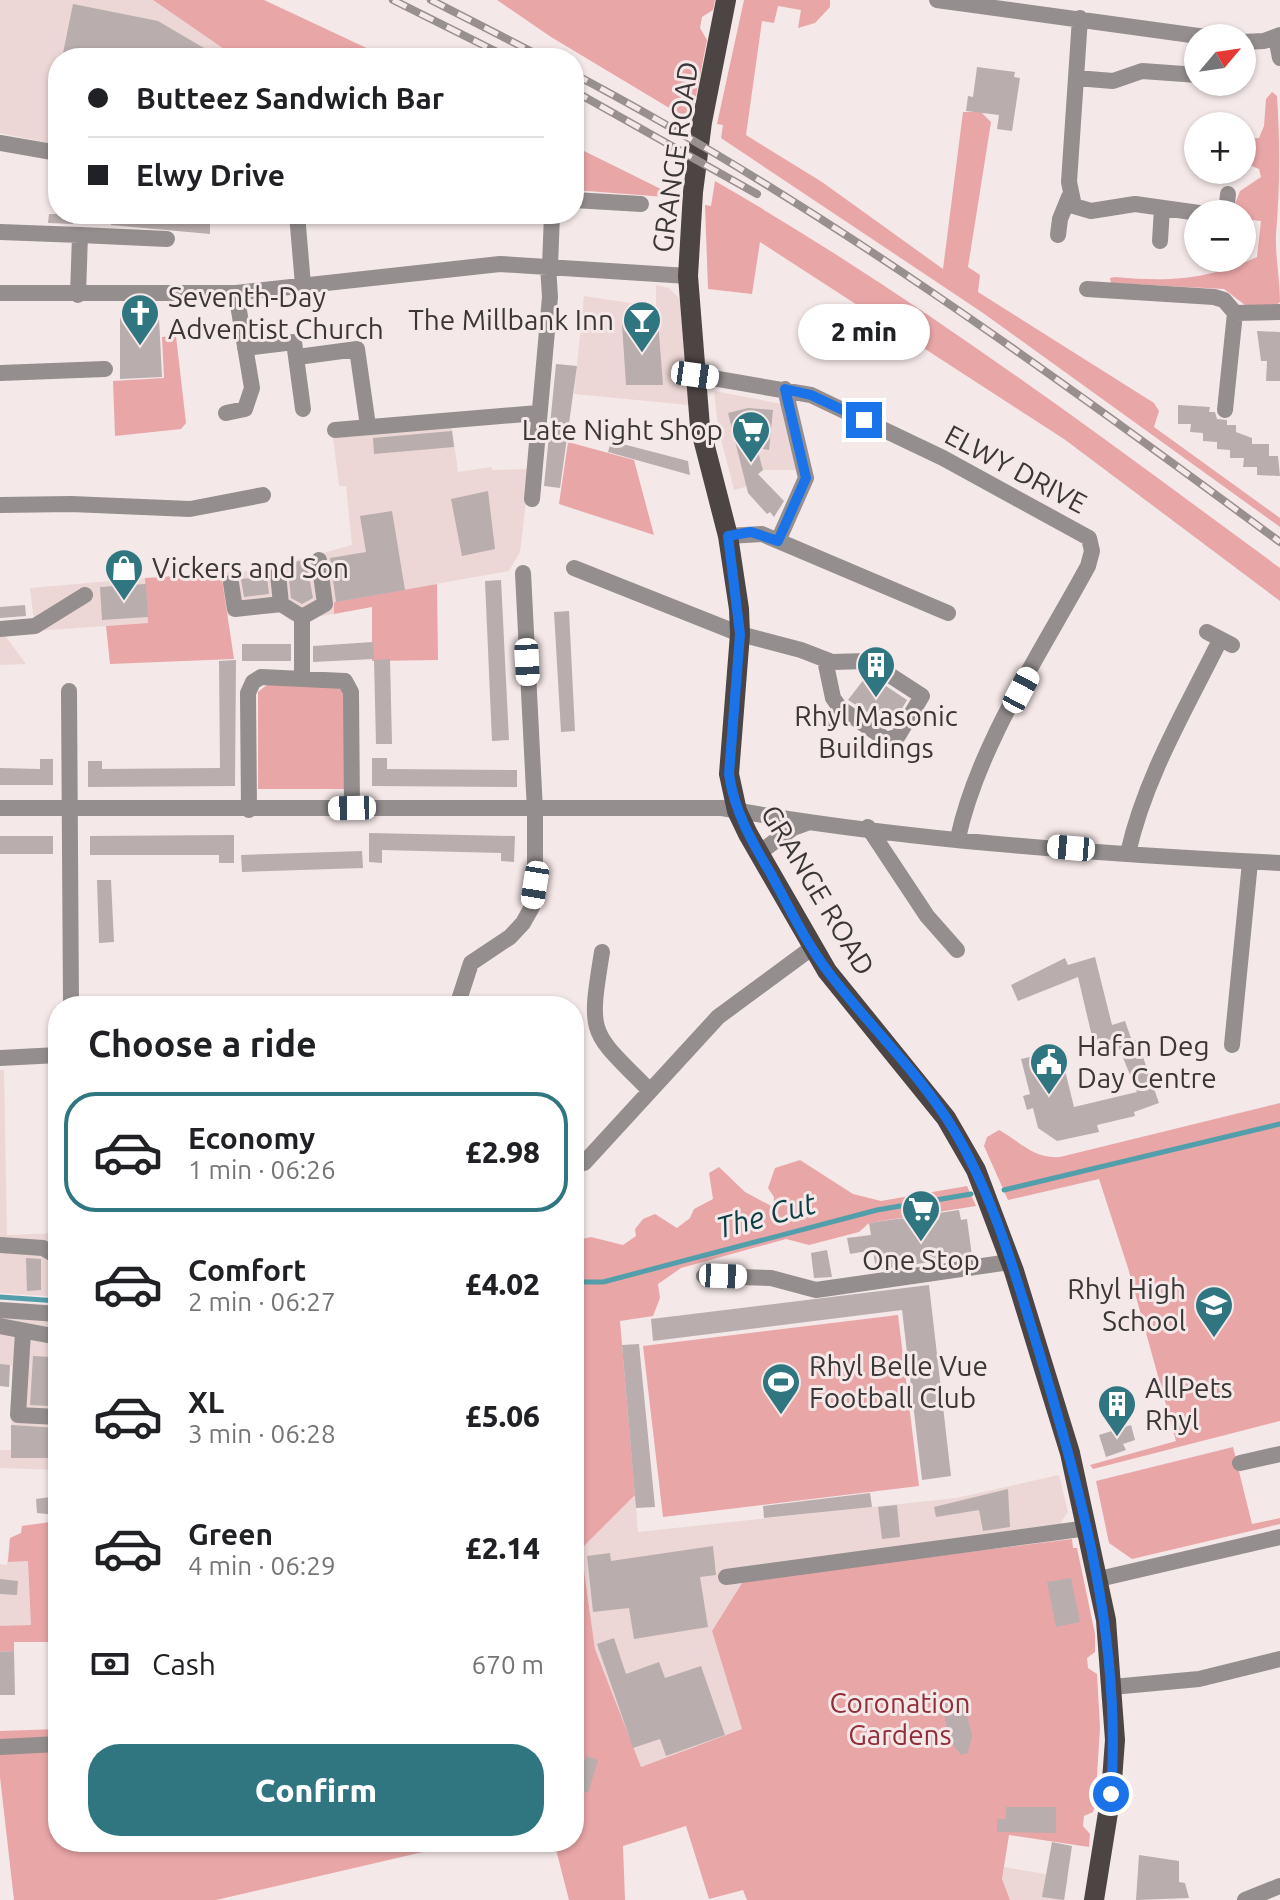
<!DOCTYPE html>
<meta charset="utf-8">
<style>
body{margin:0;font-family:Ubuntu,sans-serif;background:#f6f6f6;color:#202124;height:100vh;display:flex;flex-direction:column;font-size:30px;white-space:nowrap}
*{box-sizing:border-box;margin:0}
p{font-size:26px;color:#757577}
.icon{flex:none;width:44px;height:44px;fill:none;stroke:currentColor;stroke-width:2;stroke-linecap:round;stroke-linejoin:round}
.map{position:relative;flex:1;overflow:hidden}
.details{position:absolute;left:48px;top:996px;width:536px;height:856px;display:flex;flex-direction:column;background:#fff;border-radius:32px;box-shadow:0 2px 6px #0004}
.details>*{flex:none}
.guide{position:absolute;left:48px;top:48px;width:536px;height:176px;border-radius:32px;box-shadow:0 2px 6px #0004;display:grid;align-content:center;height:176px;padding:0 40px;background:#fff}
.needle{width:52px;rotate:61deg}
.controls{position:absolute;left:1184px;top:24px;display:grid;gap:16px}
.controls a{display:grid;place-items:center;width:72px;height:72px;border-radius:50%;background:#fff;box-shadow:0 2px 6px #0004;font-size:40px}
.end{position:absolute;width:36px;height:36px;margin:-18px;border:10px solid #1a73e8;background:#fff;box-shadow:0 0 0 4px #fff}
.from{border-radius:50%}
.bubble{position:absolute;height:56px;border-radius:28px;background:#fff;box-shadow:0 2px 6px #0004;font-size:26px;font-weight:800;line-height:56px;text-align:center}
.car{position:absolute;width:24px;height:48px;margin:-24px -12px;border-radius:10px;box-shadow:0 0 6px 2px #0007;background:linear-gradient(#fff 24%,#345 0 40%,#fff 0 76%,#345 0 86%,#fff 0)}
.guide b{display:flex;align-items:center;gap:28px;height:76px;font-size:30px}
.guide b+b{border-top:2px solid #e0e0e0}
.guide i{width:20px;height:20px;background:#202124}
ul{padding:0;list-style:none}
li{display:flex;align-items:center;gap:24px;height:120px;margin:0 16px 12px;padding:0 24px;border:4px solid transparent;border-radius:32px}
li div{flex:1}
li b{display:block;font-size:30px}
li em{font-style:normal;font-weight:800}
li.current{border-color:#2f7681}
li>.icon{width:72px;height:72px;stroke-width:1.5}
h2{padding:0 40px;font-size:36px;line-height:96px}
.pay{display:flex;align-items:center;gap:20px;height:88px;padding:0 40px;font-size:30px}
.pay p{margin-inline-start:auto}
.action{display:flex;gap:16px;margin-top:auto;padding:16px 40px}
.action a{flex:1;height:92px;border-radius:32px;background:#2f7681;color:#fff;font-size:32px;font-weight:800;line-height:92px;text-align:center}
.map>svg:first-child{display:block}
</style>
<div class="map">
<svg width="1280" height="1900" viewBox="0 0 1280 1900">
<rect width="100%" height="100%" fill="#f5e8e8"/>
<path fill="#ecd7d6" d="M0,0H153L237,58H58V145L0,133Z
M656,285L669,288L682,301L689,405L574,394L584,296L656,307Z
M714,391L782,404L800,470H763L745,487L734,490L718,427Z
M452,427L458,472L492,467V470L530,469L520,552L509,571L334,602V614L291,621L280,613L227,616L221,573L261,570L352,545L346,486H339L333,438Z
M145,578L148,623L35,631L30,588Z
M0,634H4L26,664L0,665Z
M0,1070H4L7,1235L58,1233V1297L0,1293Z
M0,1302L58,1305V1470L0,1468V1450H11L12,1366L0,1364Z
M1059,1475L1068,1512L1061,1522L1064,1540L997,1547L712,1631L742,1729L641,1767L595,1649L581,1549L635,1495L638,1532L956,1498Z
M58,1521L31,1626H0V1564L7,1565L10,1538L21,1533L22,1526Z
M1004,1867L1068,1878L1064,1900H1010L1002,1879Z"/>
<path fill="#e9a6a7" d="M153,0H264L388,58H237Z
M497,0H715L713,10L702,17L700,28L707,40L691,121L551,37Z
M744,0H830V7L815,23L798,28L801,10L778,6L774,23L762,21L746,135L822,182L943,269L963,112H981L991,122L968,267L980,275L978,292L1154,403L1159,411L1154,427L1280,518V527L983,313L721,138L723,125L717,124Z
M1272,92L1277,96C1280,142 1280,188 1276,234C1275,255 1280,280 1280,302L1275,306L1245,305L1224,289L1111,283L1110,278L1115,277C1170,282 1207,280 1257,257L1261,221L1242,219L1235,204L1240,191L1261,177L1259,169L1242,162V139L1259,138L1264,126L1266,99Z
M574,146L679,198L574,190Z
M715,181C913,295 1095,432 1280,568V601L1064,439L760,242L752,294L708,289L705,205L711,206Z
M176,336L186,423L181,429L115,436L113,381L164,378L162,337Z
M568,442L634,460L654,535L559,504Z
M221,573L234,659L110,664L106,626L148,623L145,578Z
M437,584L438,660L372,661V607L334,614V602Z
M268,684H340L346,695V789H258V692Z
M1280,1103V1421L1093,1469L1090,1465L1176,1441L1128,1268L1099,1179L1008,1200L984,1146L987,1137L999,1130C1021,1142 1033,1159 1060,1157Z
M800,1160L853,1194L881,1201L967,1186L976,1206L869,1223L859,1232L809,1245L786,1239L681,1268L658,1284L660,1298L653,1316L620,1321L635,1495L581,1549L595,1649L641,1767L742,1729L712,1631L744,1580L1072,1539L1073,1548H1077L1095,1634V1652L1087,1658L1088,1668L1097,1674L1100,1728L1095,1806L1093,1812L1084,1816L1083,1826L1090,1834L1089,1847L1009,1835L1002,1879L1010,1900H747L743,1890L709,1899L686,1826L623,1846L625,1900H569L554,1842H574V1241L591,1237L623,1245L636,1236L635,1229L643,1219L655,1214L677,1228L690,1218L694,1209L713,1199L709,1173L719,1167L745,1192L773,1207L774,1197L768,1188L775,1168Z
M898,1315L919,1486L663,1517L643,1346Z
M1233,1447L1252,1524L1280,1518V1524L1132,1559L1109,1543L1096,1481Z
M58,1521V1642H14V1651L0,1652V1626L31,1625L28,1561L8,1562L10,1538L21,1533L22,1526Z
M58,1729V1842H466L216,1900H14L0,1777V1731Z"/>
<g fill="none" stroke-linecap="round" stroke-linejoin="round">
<path stroke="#529eaa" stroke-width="5" d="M1004,1190L1280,1124
M574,1282H603L877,1210L971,1194
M0,1297L58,1301"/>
</g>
<path fill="#b9adad" d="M73,4L158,21L221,58H62Z
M977,67L1015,72L1014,77L1020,78L1012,131L997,129L999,115L966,111L968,96L973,97Z
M49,214H74L73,224L48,223Z
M112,214H210V234L111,225Z
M120,318H159L162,377L120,379Z
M658,321L663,385H626L622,324Z
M1257,331L1280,332V381H1266L1267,361H1261Z
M556,364L577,366L560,488L544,486Z
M1178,405L1210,407L1209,412H1215L1217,419L1227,420V425H1236V432L1252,438V444H1269V456H1278L1280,476L1257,475V467H1243L1244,458H1230V450L1217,449V442L1203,441V433L1190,432L1191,424H1178Z
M748,408L773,410L769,450L757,448L763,470L758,474L784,501L774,517L770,512L767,514L748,493L728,413Z
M452,431L454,447L374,454L373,438Z
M611,441L688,461L690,475L608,452Z
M488,491L495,549L462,556L451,499Z
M392,511L405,590L336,602L330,558L366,552L360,516Z
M306,560L313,598L302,604L291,598L288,570L295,569L294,562Z
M267,577L269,594L244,597L241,579Z
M501,580L509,740L492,741L485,581Z
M146,584L148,617L102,620L100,587Z
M25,605L26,616L0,618V607Z
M569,611L575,731L561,732L554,612Z
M373,642L374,659L313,662V646Z
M242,644H291V661H242Z
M390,659L392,744H376L374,660Z
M236,660L235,786L88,787V761H102V769L220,768L219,661Z
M868,674L907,700L891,727L848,700Z
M372,758H387V769L517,770V787L372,786Z
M40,759H53V785H0V768L40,769Z
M369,833L515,836L514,862L501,861V853L382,850V863L369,862Z
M234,835V863H219V855H90V836Z
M0,836H53V854H0Z
M362,851L363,868L242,872L241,855Z
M97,880H111L114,942L99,943Z
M1095,957L1112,1025L1125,1021L1132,1041L1137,1040L1159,1103L1134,1112L1135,1116L1097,1125L1099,1132L1057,1141L1038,1128L1033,1108L1027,1110L1023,1096L1030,1094L1021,1059L1060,1050L1074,1107L1137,1092L1115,1038L1094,1045L1078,977L1018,1001L1011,985L1065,958L1068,965Z
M959,1210L961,1220L967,1219L972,1256L876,1270L873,1250L850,1254L847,1238L871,1235L869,1223Z
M827,1250L832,1277L814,1278L811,1253Z
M26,1258L41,1259V1290L27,1291Z
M929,1285L951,1476L922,1480L902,1310L653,1341L651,1319Z
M639,1344L655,1507L636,1508L622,1345Z
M33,1356L51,1357L49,1406L30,1405Z
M0,1364L10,1365L9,1387L0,1386Z
M11,1425L58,1428V1458H11Z
M1131,1425L1135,1440L1123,1444L1126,1450L1106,1457L1099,1435Z
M1008,1489L1010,1527L983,1531L979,1510L936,1517L934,1507Z
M870,1493L872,1507L764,1518L763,1506Z
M58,1496V1515L37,1513L36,1499Z
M897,1505L900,1537L882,1539L878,1507Z
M713,1546L716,1575L700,1577L708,1627L634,1639L629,1608L593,1612L587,1556L610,1553L611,1561Z
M1071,1578L1080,1622L1056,1627L1047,1582Z
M0,1579L18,1581L17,1595L0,1594Z
M614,1638L626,1674L659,1662L665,1678L701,1666L725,1735L666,1756L660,1739L633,1748L597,1644Z
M14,1651L15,1695H0V1652Z
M963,1697L972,1736L968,1753L961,1755L950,1741L941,1702Z
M586,1756L598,1760L588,1793L574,1788V1765L582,1768Z
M1006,1807H1056V1833L997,1832V1819H1006Z
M1052,1842L1072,1846L1064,1900L1042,1897Z
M1139,1855L1179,1861V1882L1185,1883L1189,1898L1136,1900Z"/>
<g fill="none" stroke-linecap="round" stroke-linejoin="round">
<path stroke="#948e8e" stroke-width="16" d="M937,0L1213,38
M1080,18L1069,182L1074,206L1091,211L1135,204L1206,214
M1276,38L1280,58
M1242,42L1264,41L1280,35
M1076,78L1113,81L1142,71L1198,75
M0,143L58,153
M574,200L641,204
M297,214L303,285
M1226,214L1228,194
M0,232L80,235L78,295
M80,235L167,239
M1058,235L1060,219L1069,197
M1160,241L1162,208
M550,266L552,214
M1087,289L1214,297L1224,300L1235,313L1280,312
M0,293H236L500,264L688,276
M245,348L294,342L303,409
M305,356L357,349L368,426
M0,373L105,369
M695,375L811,395L943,458L1089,538L1092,551L1088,566C1042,651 978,745 958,838
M1225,410L1235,313
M226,413L245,409L252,388L236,293
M335,430L538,413
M532,499L550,297L548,266
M0,505L71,504L190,509L263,495
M728,536L762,534L948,613
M778,541L806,478L785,389
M574,568L740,634L801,650L832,662L868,661L922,696L898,736L887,740L840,708L833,698L825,660
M278,574L281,604L302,617
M231,583L235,609L281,604
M0,629L35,626L85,595
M1207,632L1232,645
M302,677V617L325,604L319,560
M69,691L71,1006
M830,721L840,708
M0,808H722C902,840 1097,854 1280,863
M249,810L248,693L253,682L261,677L345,681L351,692L352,808
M868,827L927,916L957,950
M759,853L793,828L807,823
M1128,853C1145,777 1186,709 1220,640
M602,952C588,1038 590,1030 650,1091
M457,1006L471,963L510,937L523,923L532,907L535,885V811L523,573
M1232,1045L1250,862
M0,1058L58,1055
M584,1163L718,1017L813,947
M0,1245L43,1248L58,1257
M704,1276L771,1278L816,1290L1010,1262
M0,1310L58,1314
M0,1326L58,1337
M23,1332L18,1415L58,1417
M1240,1463L1280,1454
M726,1577L1088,1528
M1099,1579L1280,1537
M1112,1687L1199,1679L1280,1659
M0,1747L58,1744
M1245,1900L1280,1886"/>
<path stroke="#4d4444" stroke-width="20" d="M726,0L702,122L693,192L688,276L700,427L728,536L739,609L740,634L729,774L737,811L748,834L827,971L946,1118L976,1170L1014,1271L1070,1453L1106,1620L1115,1740L1111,1794L1094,1900"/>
<defs>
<path id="rail" d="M393,0L509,58
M431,0L544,58
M574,74C824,206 1053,375 1280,542
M574,91L757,194"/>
</defs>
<use href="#rail" stroke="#988f8f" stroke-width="8"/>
<use href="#rail" stroke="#f5e8e8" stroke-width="5" stroke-dasharray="15" stroke-linecap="butt"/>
</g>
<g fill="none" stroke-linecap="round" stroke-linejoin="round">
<path stroke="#1a73e8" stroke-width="10" d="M864,420L811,395L785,389L806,478L778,541L751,532L728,536L740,634L729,774C734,811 752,842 771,874C789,907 806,943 829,973C867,1023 913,1067 947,1119C993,1191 1015,1274 1040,1355C1083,1500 1122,1641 1111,1794"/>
</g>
<defs>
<symbol id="church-pin" viewBox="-11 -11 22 30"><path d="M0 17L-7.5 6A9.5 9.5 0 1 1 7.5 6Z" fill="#2f7681" stroke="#f5e8e8"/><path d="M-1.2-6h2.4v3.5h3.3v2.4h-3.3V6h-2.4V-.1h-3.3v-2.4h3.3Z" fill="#fff"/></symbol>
<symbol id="bar-pin" viewBox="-11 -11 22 30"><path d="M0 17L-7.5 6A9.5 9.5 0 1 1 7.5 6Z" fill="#2f7681" stroke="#f5e8e8"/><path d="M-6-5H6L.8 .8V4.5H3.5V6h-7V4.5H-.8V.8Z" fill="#fff"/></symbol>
<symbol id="supermarket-pin" viewBox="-11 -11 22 30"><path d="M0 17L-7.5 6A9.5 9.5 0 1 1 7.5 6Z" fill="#2f7681" stroke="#f5e8e8"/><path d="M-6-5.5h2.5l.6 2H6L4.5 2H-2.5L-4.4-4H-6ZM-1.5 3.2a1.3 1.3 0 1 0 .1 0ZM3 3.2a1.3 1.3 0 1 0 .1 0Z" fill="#fff"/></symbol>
<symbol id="shop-pin" viewBox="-11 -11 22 30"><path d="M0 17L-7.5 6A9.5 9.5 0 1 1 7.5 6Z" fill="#2f7681" stroke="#f5e8e8"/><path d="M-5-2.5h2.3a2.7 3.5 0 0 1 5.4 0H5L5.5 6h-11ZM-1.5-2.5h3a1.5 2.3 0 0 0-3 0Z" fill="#fff"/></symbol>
<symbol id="building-pin" viewBox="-11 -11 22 30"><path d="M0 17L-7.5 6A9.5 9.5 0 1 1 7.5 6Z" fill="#2f7681" stroke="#f5e8e8"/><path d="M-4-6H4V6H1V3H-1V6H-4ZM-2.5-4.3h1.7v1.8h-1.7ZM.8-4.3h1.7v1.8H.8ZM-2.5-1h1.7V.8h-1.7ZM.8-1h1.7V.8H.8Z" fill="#fff"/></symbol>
<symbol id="civic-pin" viewBox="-11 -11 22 30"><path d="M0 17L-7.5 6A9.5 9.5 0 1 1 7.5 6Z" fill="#2f7681" stroke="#f5e8e8"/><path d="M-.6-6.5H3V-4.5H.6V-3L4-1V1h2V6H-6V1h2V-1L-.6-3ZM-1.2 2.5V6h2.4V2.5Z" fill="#fff"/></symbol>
<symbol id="school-pin" viewBox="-11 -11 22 30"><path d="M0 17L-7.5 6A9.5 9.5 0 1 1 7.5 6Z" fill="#2f7681" stroke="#f5e8e8"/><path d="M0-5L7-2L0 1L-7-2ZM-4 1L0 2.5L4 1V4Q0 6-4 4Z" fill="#fff"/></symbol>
<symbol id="stadium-pin" viewBox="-11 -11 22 30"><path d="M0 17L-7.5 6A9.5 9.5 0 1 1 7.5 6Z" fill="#2f7681" stroke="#f5e8e8"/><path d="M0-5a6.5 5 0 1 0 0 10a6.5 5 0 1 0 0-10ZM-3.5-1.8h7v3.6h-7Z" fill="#fff"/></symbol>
</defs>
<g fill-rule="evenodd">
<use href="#church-pin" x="118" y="291" width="44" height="60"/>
<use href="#bar-pin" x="620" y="298" width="44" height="60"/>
<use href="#supermarket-pin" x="729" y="408" width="44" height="60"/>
<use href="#shop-pin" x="102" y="546" width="44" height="60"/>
<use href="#building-pin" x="854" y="643" width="44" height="60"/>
<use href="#civic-pin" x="1027" y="1040" width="44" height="60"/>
<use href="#supermarket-pin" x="899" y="1187" width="44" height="60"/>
<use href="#school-pin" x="1192" y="1283" width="44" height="60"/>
<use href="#stadium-pin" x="759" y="1360" width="44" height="60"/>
<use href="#building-pin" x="1095" y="1382" width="44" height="60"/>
</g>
<g text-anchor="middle" stroke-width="6" stroke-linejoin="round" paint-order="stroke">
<g font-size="28" fill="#3c3737" stroke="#f5e8e8">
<text transform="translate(675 157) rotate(-82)" y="10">GRANGE ROAD</text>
<text transform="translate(1016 469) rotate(28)" y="10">ELWY DRIVE</text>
<text transform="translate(818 890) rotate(59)" y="10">GRANGE ROAD</text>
</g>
<g font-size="28" fill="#3c3737" stroke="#f5e8e8" text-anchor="start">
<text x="168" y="307">Seventh-Day<tspan x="168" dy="32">Adventist Church</tspan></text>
<text x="614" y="330" text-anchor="end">The Millbank Inn</text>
<text x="723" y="440" text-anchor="end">Late Night Shop</text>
<text x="152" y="578">Vickers and Son</text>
<text x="876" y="726" text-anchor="middle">Rhyl Masonic<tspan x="876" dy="32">Buildings</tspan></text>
<text x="1077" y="1056">Hafan Deg<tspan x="1077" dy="32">Day Centre</tspan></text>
<text x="921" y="1270" text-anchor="middle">One Stop</text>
<text x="1186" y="1299" text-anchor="end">Rhyl High<tspan x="1186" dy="32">School</tspan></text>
<text x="809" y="1376">Rhyl Belle Vue<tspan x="809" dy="32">Football Club</tspan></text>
<text x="1145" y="1398">AllPets<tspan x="1145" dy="32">Rhyl</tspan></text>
</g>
<g font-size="28" fill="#922e38" stroke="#f5e8e8">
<text x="900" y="1713">Coronation<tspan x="900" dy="32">Gardens</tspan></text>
</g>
<g font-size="30" font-style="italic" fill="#0a3f46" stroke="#f5e8e8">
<text transform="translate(766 1216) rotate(-15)" y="10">The Cut</text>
</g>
</g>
</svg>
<div class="controls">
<a><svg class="needle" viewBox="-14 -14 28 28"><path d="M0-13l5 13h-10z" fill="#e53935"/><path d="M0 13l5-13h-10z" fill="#757577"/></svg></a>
<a>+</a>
<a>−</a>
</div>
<i class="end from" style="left:1111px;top:1794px"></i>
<i class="end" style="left:864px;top:420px"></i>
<div class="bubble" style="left:798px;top:304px;width:132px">2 min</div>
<i class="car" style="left:695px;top:375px;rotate:98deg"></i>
<i class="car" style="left:527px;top:662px;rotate:177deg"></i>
<i class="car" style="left:1021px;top:690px;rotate:28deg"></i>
<i class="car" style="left:352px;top:808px;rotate:269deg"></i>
<i class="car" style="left:1071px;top:848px;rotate:275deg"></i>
<i class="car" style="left:535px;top:885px;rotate:189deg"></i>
<i class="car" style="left:723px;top:1276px;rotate:92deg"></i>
<div class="guide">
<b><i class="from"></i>Butteez Sandwich Bar</b>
<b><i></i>Elwy Drive</b>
</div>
<section class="details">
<h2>Choose a ride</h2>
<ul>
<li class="current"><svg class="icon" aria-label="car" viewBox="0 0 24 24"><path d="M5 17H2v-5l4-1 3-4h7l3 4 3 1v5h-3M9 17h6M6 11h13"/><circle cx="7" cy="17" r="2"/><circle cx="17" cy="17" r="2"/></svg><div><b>Economy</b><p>1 min · 06:26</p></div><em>£2.98</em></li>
<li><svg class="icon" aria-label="car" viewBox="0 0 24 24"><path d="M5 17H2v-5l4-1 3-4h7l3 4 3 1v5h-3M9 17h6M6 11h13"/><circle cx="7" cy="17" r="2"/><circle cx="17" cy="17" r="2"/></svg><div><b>Comfort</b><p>2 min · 06:27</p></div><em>£4.02</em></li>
<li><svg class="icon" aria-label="car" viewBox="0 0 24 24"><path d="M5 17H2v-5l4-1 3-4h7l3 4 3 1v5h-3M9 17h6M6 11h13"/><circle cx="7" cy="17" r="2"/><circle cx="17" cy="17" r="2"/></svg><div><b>XL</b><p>3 min · 06:28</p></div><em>£5.06</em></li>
<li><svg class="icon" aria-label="car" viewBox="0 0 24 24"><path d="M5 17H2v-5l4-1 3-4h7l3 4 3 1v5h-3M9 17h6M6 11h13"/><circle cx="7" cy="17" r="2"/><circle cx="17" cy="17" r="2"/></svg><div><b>Green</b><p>4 min · 06:29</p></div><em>£2.14</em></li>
</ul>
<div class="pay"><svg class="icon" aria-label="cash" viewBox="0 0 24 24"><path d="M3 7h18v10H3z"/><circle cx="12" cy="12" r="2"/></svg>Cash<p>670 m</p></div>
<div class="action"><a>Confirm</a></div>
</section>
</div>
